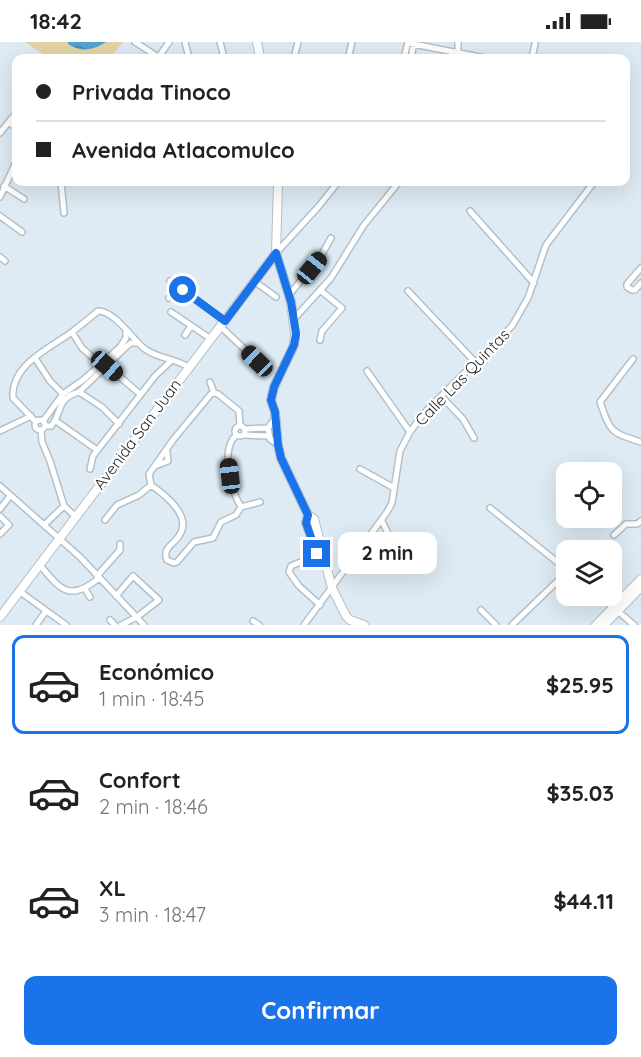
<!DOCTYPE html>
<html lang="es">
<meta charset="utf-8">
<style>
body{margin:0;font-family:Quicksand,sans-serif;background:#f6f6f6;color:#222;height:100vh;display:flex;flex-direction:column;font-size:22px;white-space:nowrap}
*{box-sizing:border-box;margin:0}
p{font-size:20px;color:#767676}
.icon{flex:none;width:33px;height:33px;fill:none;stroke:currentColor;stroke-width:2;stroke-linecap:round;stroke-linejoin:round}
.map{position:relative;height:583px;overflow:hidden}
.details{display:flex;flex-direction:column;background:#fff;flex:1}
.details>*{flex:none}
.hud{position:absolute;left:12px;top:12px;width:618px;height:132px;border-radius:12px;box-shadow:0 6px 24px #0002;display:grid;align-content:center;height:132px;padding:0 24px;background:#fff}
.tools{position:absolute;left:556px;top:420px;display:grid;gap:12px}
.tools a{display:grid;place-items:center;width:66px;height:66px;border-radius:12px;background:#fff;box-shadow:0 6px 24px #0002;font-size:30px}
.end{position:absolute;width:27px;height:27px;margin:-14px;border:8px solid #1a73e8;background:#fff;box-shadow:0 0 0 3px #fff}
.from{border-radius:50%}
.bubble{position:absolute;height:42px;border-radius:12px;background:#fff;box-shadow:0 6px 24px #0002;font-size:20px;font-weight:800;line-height:42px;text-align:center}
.car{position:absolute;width:18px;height:36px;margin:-18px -9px;border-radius:8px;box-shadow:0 0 4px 2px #0007;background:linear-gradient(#222 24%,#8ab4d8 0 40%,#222 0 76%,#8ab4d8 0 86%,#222 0)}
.hud b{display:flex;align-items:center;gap:21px;height:57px;font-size:22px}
.hud b+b{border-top:2px solid #e0e0e0}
.hud i{width:15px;height:15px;background:#222}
ul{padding:10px 0 0;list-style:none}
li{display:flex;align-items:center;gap:18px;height:99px;margin:0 12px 9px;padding:0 12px;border:3px solid transparent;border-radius:12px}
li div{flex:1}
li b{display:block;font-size:22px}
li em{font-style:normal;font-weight:800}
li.on{border-color:#1a73e8}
li>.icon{width:54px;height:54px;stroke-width:1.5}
.cta{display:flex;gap:12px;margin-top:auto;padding:12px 24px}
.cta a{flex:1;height:69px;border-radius:12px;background:#1a73e8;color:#fff;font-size:24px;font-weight:800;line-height:69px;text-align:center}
.status{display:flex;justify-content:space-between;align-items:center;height:42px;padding:0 30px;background:#fff;direction:ltr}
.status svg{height:16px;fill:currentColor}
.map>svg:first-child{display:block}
</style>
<div class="status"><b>18:42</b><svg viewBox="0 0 49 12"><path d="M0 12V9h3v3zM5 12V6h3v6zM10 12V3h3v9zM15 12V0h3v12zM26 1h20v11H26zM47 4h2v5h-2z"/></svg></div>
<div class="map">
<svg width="641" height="583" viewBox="0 0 641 583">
<defs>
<pattern id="water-waves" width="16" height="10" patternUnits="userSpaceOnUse" patternTransform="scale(1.5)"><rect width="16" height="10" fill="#4fa3d4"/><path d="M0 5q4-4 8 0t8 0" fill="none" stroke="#4185ac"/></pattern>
</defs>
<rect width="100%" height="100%" fill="#deebf4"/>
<path fill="#e4d4a3" d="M25,0H123L115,10L104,16H49Z"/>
<path fill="url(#water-waves)" d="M68,0H106C93,8 82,11 68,2Z"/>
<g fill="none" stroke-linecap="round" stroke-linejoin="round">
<defs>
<path id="street" d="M135,0L158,15
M185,0L189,16
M220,0L224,16
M458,0V11
M408,1L485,16
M349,13L352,0
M158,16L169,0
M294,16L298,0
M404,16L408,0
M411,16L414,0
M532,16L535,2
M9,80L16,86
M0,91L16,71
M61,140L64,171
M4,144L24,157
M0,155L16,120
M470,169L534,241
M0,174L22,190
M276,211L319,164L338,140
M0,215L5,219
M641,226L627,242V245L632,248H635L641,241
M170,239L225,279
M254,239L276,255
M408,249L475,320
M289,253L321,214L331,196
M169,256L183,248
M171,270L211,297
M294,277L331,236L364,183L399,140
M220,284L257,319
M72,290L82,306L100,322
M185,293L191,284
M320,298L322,289L342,266L320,248
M35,316L50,339L63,352
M633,317L600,360C611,391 610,390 641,400
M107,324L140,352
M367,329L410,390
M210,340L214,351L218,352L239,369L240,384
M79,350L102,365L119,382
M214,351L211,352L173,398L149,432L151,443C165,453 193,474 179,494C173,503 162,506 167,518L174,521L177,520L194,500L213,496L221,480L236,473L241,465L260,460
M441,354L463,377L474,396
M275,376L268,386L270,397L278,403
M35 383a5 5 0 1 1 10 0a5 5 0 1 1-10 0Z
M43,379L63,352L83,338L120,305L126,296V289
M56,379L97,408
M36,380L13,356C10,323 50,306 72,290C81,283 90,276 98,269C115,269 132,297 145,307C158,317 175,316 188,325
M235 389a5 5 0 1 1 10 0a5 5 0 1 1-10 0Z
M46,384H51C63,371 55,357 79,350L126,305L131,301H138
M245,387L268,386
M41,388L42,400L50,419L64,464L75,474
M0,389L31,374
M236,393C220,408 231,448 241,465
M244,393L268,394
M155,424L168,419L167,410
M90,427L93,414L155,334L172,318
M360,427L394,446
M0,444L80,515L144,583
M490,466L567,528
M0,467L10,454
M0,474L9,483L0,492
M105,478L117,463L139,453L151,443
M382,479L400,517
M44,483L64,464
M614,493L626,482H637L641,479
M320,512L291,524L289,530L299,544L320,563
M39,522C60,547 69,561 99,536
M97,534L120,508V502
M85,547L90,555
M19,549L66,583
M116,554L133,534L159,558L137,575L121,583
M600,554L634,583
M481,568L496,583
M110,578L115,583
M253,579L259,583
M36,583L46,569
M304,583L387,470L392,461L400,409L410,390L423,372L512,284L528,256L546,203L594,140
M512,583L567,530"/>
<path id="secondary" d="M257,0L260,16
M278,140L276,211L291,260L295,292L294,303L274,345L271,358L275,370L278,403L281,416L308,473L314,477L332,546L346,574L350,578L364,583
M308,473L306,481L321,521L325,524
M0,575L276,211
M596,583L641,537
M604,583L641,545"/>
</defs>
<use href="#street" stroke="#b4c0c8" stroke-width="8"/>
<use href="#secondary" stroke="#b4c0c8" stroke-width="10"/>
<use href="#street" stroke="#fff" stroke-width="5"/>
<use href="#secondary" stroke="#fff" stroke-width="8"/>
</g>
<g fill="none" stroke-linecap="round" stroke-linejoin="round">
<path stroke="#1a73e8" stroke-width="8" d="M183,248L225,279L276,211L291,260L296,292L294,303L274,345L271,358L275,370L278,403L281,416L308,473L306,481L317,512"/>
</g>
<g text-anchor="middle" stroke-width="4.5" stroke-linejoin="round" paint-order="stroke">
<g font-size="16" fill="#252a2e" stroke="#fff">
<text transform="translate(462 335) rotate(-46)" y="6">Calle Las Quintas</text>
<text transform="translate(137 392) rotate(-53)" y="6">Avenida San Juan</text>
</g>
</g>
</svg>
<div class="tools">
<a><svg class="icon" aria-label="locate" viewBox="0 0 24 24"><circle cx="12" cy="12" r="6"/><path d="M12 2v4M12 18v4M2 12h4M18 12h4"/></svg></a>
<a><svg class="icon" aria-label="layers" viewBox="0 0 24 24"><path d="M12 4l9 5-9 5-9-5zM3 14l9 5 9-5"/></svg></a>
</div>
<i class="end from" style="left:183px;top:248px"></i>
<i class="end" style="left:317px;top:512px"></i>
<div class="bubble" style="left:338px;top:490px;width:99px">2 min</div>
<i class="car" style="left:312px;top:226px;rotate:39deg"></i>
<i class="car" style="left:257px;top:319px;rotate:314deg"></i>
<i class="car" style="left:107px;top:324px;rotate:131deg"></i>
<i class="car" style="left:230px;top:434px;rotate:353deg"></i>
<div class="hud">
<b><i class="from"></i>Privada Tinoco</b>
<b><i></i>Avenida Atlacomulco</b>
</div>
</div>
<section class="details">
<ul>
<li class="on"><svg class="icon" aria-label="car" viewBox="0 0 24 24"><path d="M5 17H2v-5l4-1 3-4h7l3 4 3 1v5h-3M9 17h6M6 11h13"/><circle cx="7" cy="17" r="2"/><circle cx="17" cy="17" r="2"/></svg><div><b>Económico</b><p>1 min · 18:45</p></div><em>$25.95</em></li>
<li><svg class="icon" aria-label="car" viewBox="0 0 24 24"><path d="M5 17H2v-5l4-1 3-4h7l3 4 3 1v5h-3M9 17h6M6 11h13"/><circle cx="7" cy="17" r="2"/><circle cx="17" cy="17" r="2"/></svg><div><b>Confort</b><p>2 min · 18:46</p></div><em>$35.03</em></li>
<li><svg class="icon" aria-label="car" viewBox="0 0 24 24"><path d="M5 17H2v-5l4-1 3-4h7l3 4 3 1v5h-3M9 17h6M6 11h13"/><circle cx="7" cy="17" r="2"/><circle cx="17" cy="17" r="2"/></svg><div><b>XL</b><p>3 min · 18:47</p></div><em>$44.11</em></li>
</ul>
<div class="cta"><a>Confirmar</a></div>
</section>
